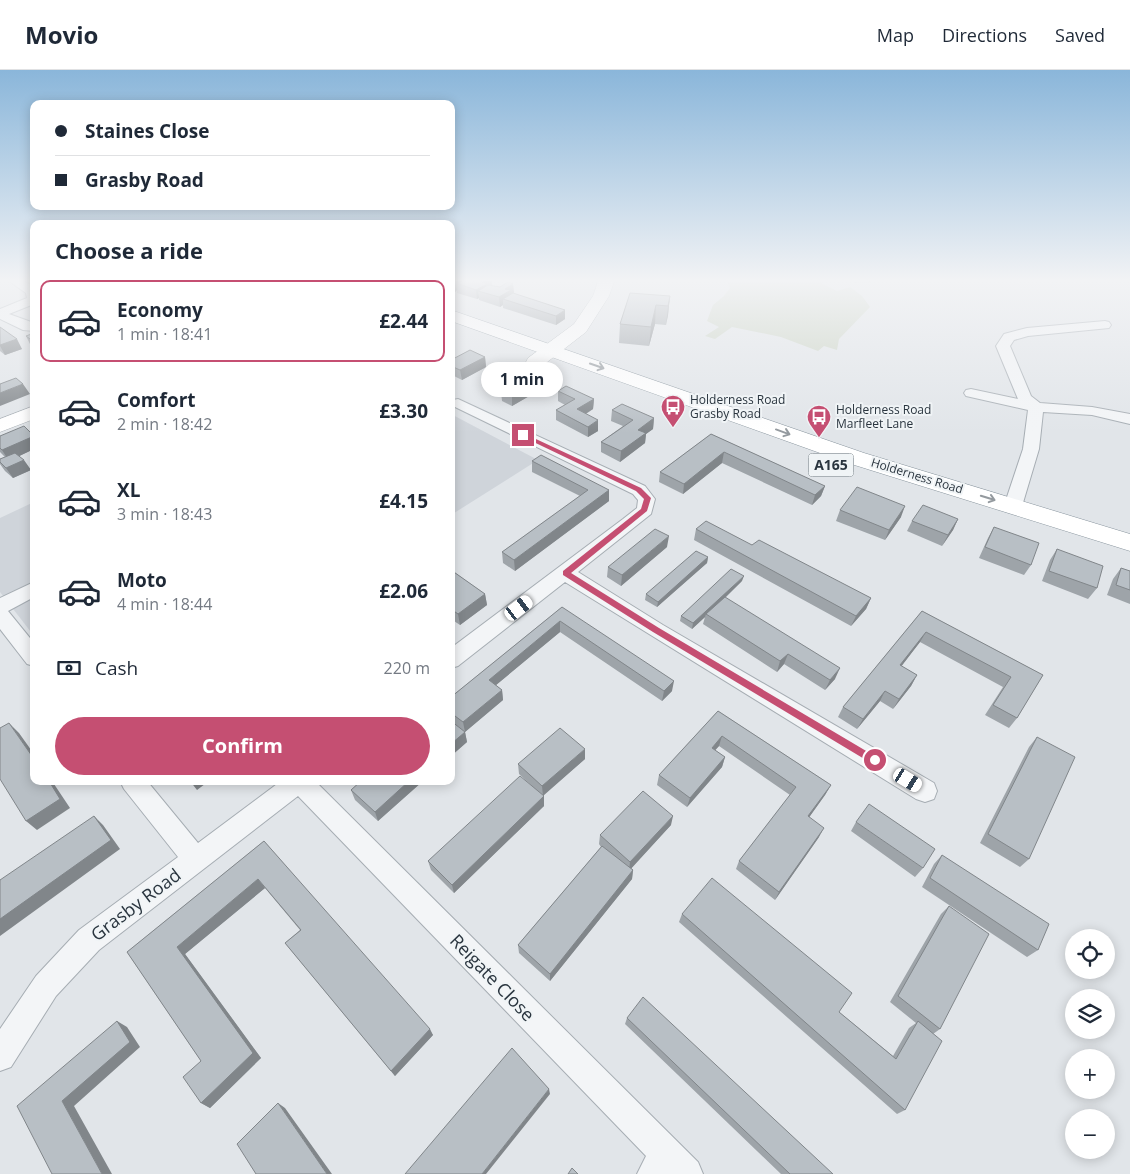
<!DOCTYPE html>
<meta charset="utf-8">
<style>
body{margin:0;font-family:"Open Sans",sans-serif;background:#f2f2f3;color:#1f2937;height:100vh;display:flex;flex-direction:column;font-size:19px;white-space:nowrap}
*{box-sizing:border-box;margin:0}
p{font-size:16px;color:#747a83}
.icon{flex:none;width:28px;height:28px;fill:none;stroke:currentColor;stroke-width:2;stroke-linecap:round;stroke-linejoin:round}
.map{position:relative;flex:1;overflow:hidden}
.drawer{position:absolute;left:30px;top:150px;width:425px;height:565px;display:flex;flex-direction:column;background:#fff;border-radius:10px;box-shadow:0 2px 12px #0003}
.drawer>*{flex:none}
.hud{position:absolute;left:30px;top:30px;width:425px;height:110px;border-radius:10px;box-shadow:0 2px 12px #0003;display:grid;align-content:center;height:110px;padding:0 25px;background:#fff}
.controls{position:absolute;left:1065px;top:859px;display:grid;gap:10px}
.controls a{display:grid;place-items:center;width:50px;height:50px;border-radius:50%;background:#fff;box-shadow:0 2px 12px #0003;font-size:25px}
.end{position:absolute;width:22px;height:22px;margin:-11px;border:6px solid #c54f72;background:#fff;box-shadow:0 0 0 2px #fff}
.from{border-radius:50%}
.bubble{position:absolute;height:35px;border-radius:18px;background:#fff;box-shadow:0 2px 12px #0003;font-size:16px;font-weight:700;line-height:35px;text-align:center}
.car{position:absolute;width:15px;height:30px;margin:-15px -8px;border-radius:6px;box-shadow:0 0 4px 1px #0007;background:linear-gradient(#fff 24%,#345 0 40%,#fff 0 76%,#345 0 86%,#fff 0)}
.hud b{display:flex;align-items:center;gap:18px;height:48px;font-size:19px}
.hud b+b{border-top:1px solid #e0e1e3}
.hud i{width:12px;height:12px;background:#1f2937}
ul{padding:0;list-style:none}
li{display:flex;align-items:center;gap:15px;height:82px;margin:0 10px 8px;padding:0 15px;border:2px solid transparent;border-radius:10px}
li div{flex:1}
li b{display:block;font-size:19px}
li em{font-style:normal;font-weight:700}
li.current{border-color:#c54f72}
li>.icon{width:45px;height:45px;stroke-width:1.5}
h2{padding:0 25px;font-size:22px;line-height:60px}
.pay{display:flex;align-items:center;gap:12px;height:55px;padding:0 25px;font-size:19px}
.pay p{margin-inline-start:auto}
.button{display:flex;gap:10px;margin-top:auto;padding:10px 25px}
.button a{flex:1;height:58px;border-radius:30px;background:#c54f72;color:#fff;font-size:20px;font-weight:700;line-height:58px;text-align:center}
header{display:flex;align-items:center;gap:30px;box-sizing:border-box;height:70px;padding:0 25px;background:#fff;border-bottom:1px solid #e0e1e3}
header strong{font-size:24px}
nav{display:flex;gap:28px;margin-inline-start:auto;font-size:18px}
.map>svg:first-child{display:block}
</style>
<header>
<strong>Movio</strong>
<nav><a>Map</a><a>Directions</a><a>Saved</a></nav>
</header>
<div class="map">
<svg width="1130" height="1104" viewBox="0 0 1130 1104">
<rect width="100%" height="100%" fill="#e1e5e9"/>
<path fill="#cfd4da" d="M451,344L538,390L451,445Z
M34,432V566L0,522V448Z"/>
<path fill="#c9d2c2" d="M726,209H813L837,221L850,217L862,226L870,237L839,269L837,280L824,276L818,281L781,267L732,257L715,269L705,266L719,257L707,251L713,235L724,226L730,218Z"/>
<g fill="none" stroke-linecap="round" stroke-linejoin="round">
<defs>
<path id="street" d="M6,209H20L34,217V234L9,244L34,253V261L23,260L0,249V239L27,228L26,223Z
M854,209H873L871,211L855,212Z
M1105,251L1109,252L1111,255L1109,258L1028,266L1014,270L1010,276L1031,326L1040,333L1092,337L1130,344V354L1092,345L1043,342L1039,379L1022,436L1019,440L1013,441L1007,440L1004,436L1023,379L1028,340L966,326L964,323L966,320L971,319L1018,329L996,276L1004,264L1027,258Z
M458,329L645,416L655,429L651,444L578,502L663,555L934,713L937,721L934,729L925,732L916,729L565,512L458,596L451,598V578L623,449L637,438L638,430L633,424L453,336L451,334L453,330Z
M34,512V527L8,541L34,573V596L27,594L0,559V528Z
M120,711H147L198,773L281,711H315L698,1092L703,1104H637L646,1086L298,726L99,880L56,926L11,997L0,1001V959L36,906L79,860L178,787L124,719Z"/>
<path id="secondary" d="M599,209H615L609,226L586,262L542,296L535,298L528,296L526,292L528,288L574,254L593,226Z
M34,336V349L0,362V349Z"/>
<path id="highway" d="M451,240L864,383L1130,464V481L848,393L451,251Z"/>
</defs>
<use href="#street" stroke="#a6adb3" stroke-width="2"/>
<use href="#secondary" stroke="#a6adb3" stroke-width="1"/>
<use href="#highway" stroke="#89959e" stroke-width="1"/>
<use href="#street" fill="#f3f5f7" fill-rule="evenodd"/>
<use href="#secondary" fill="#fff" fill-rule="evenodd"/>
<use href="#highway" fill="#fff" fill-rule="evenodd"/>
</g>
<path fill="#9ea4a9" d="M451,209H492V216L500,217L513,214L514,223L565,249L556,255L503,238V235L500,237L479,230V228L477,229L457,223V220L455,222L451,220Z
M670,226L668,245L666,255L655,254L649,276L619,273L620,254Z
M0,257L22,279L5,285L0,281Z
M34,263V278L31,276L26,266Z
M485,287L486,297L462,310L454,306L455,314L451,315V290Z
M491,299L538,321L512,336L502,331L501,321L508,317L492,309Z
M558,321L594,329L593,339L586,344L598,361L588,367L556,350V340L565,335L558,331Z
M612,340L654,348L653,359L646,364L645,373L620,392L601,382V372L623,356L611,351Z
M711,364L825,416L821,426L812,435L722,393L683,424L659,412L660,402Z
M34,365V379L19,386L31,400L13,408L5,401L0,394V389L5,387L0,382V366Z
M532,391L609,420V431L515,501L503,493L502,482L580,426L532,402Z
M840,440L901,447L885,470L836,451Z
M958,449L953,460L942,476L907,461L912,451Z
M994,457L1031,495L1024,505L979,488L988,468Z
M696,459L752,475L871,528L866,539L851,556L694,470Z
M667,477L621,516L607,507L608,497Z
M1057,479L1097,518L1088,529L1042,511L1050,490Z
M708,487L707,493L657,537L645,530L646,524Z
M1121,498L1130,501V534L1107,525L1113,509Z
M451,500L485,524L487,535L460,555L451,549Z
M742,511L725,528L835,609L825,620L784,594L777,602L703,554L705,547L692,559L680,551L681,546Z
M562,537L672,621L662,631L560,562L496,615L502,620L503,630L465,662L467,672L451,686V627Z
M922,541L1043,605L1017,648L1009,658L985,645L1003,617L920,572L901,596L917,605L911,616L893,639L880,631L857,659L838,647L843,637Z
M718,641L831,715L825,725L809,747L819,767L775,830L736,799L739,791L790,725L719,676L715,680L725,687L722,697L687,737L657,715L659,705Z
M1037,667L1029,789L1020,797L980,773L1029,677Z
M585,689L543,725L544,726V736L454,823L431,800L428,791L534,718L519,704L518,694Z
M423,711L378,751L355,730L351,720Z
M856,752L923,798L915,807L851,761Z
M671,755L631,798L633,800L632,809L550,911L519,883L518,875L601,777L599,774L600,765Z
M264,771L433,965L395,1006L285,873L300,860L265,818L185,884L261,988L210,1038L201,1033V991L127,882Z
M942,785L1038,880L1027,887L922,817L934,794Z
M949,836L940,959L933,964L905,1040L897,1044L679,852L682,844L839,942L893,986L909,958L916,953L890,932L941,844Z
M627,948L833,1104H781L625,954Z"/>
<path fill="#81868a" d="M460,209H470L456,213L457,220L455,222L454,212Z
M488,209H492V216L478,221L479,228L477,229L476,220L482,212Z
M513,214L514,223L503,229V235L500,237L499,227L505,219Z
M670,226L668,245L666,255L668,236Z
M656,235L655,254L649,276L651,257Z
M565,240V249L556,255V246Z
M17,269L22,279L5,285L0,276V275Z
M485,287L486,297L462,310L460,300Z
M453,303L455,314L451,315V305Z
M538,311V321L512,336V326Z
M23,314L30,324L0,336V323Z
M594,329L593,339L577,349V339Z
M654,348L653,359L646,364L645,373L620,392L621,381L638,360Z
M598,350V361L588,367V357Z
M34,366V379L9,391L2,380Z
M724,382L722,393L683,424L684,414Z
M24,390L31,400L13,408L6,398Z
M825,416L821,426L812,435L815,425Z
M609,420V431L515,501L514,490Z
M905,436L901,447L885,470L889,460Z
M958,449L953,460L942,476L948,465Z
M669,466L667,477L621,516L622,505Z
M708,487L707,493L657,537L658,532Z
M744,506L742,511L707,545L706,544L705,547L692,559L693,553Z
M485,524L487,535L460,555L458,544Z
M871,528L866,539L851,556L856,546Z
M560,551V562L490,620L489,610Z
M926,562L920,572L894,606L900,595Z
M788,584L784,594L777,602L780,591Z
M840,598L835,609L825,620L830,610Z
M917,605L911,616L893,639L899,629Z
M674,611L672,621L662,631L664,621Z
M502,620L503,630L465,662L467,672L451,686V674L465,662L463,652Z
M885,621L880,631L857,659L863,649Z
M9,653L19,663L34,684V689Z
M722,666L719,676L709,687L712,678Z
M585,679V689L543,726L542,716Z
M725,687L722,697L687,737L690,728Z
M49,711H52L70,738L37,760L26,751Z
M190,711H209L197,720Z
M409,711H423L378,751L375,742Z
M831,715L825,725L803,756L808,746Z
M544,726V736L454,823L452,815Z
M94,746L103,755L120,779L0,866V849Z
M673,746L671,755L629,801L630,792Z
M824,758L819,767L775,830L779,822Z
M633,800L632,809L550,911V904Z
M258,809L265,818L185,884L261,988L210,1038L201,1033L253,983L177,877Z
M117,951L127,957L140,977L74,1036L112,1104H102L62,1031Z
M430,959L433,965L395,1006L391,1001Z
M549,1019L550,1024L486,1104H482Z
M278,1033L285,1038L332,1104H327Z"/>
<path fill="#b8bfc5" stroke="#81868a" d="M451,209H460L454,212L451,211Z
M467,209H488L482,212L487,214L476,220L456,213Z
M508,212L513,214L505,219L511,220L499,227L478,221L488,215L500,217Z
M513,223L565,240L556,246L503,229Z
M630,223L670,226L668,236L656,235L651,257L620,254Z
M0,257L17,269L0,275Z
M34,263L33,271L26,266Z
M470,280L485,287L460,300L451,296V290Z
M501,293L538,311L512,326L501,321L518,312L491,299Z
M34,297V302L30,298Z
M16,308L23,314L0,323V314Z
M566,316L594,329L577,339L598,350L588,357L556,340L575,329L558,321Z
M622,334L654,348L638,360L646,363L621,381L601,372L633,350L612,340Z
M24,356L34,366L2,380L0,378V366Z
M711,364L825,416L815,425L724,382L684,414L660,402Z
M15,383L24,390L6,398L0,392V389Z
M541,385L609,420L514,490L502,482L588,420L532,391Z
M857,417L905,436L889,460L840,440Z
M923,435L958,449L948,465L912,451Z
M706,451L752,475L759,470L871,528L856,546L696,459Z
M994,457L1039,473L1031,495L985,477Z
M655,459L669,466L622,505L608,497Z
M1057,479L1103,496L1097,518L1049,501Z
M696,481L708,487L658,532L646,524Z
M1121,498L1130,501V520L1116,515Z
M731,499L744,506L693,553L681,546Z
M451,500L485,524L458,544L451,539Z
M725,527L840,598L830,610L788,584L780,591L706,544Z
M562,537L674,611L664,621L560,551L489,610L502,620L463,652L451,643V627Z
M922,541L1043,605L1017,648L993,635L1011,607L926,562L900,595L917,605L899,629L885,621L863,649L843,637Z
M718,641L831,715L808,746L824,758L779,822L739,791L796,717L722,666L712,678L725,687L690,728L659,705Z
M451,651L465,662L451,674Z
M9,653L34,689V711H49L60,729L26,751L0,709V658Z
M560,658L585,679L542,716L518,694Z
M1037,667L1075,687L1029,789L988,764Z
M520,706L544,726L452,815L428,791Z
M361,711H409L375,742L351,720Z
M643,721L673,746L630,792L600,765Z
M869,734L935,779L923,798L856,752Z
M94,746L111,770L0,849V810Z
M264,771L430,959L391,1001L285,873L301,860L258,809L177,877L253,983L201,1033L183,1007L201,991L127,882Z
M602,776L633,800L550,904L518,875Z
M942,785L1049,854L1038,880L930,808Z
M712,808L852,923L839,942L896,989L918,951L942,971L905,1040L682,844Z
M949,836L989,864L940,959L898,926Z
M643,927L833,1104H790L627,948Z
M117,951L130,972L62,1031L102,1104H52L17,1036Z
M512,978L549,1019L482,1104H405Z
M278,1033L327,1104H256L237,1074Z
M572,1098L578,1104H568Z"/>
<defs><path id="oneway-shaft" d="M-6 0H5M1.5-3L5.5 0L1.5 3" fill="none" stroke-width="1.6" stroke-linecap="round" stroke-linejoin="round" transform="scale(1.25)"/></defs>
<g stroke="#949a9f">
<use href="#oneway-shaft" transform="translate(597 296) rotate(19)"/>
<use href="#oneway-shaft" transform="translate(783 362) rotate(20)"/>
<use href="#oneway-shaft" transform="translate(988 428) rotate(17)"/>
</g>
<linearGradient id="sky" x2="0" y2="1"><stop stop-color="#8ab6da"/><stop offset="0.58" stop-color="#f2f3f5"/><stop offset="1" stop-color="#f2f3f5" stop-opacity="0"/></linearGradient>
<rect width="1130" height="363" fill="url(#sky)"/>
<path fill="#c54f72" d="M523,363L641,418L651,428L647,441L571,503L659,558L878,688V693H871L653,562L563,505V501L641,439L644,429L636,421L521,366V364Z"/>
<defs>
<symbol id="bus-pin" viewBox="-11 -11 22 30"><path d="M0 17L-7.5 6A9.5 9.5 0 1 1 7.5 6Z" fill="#c54f72" stroke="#f0f4f6"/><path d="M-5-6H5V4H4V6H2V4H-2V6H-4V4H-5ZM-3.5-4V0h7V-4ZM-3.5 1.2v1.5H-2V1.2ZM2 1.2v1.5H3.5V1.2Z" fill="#fff"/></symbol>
</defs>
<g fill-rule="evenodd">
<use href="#bus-pin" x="659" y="323" width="28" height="38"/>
<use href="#bus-pin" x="805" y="333" width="28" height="38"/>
</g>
<g text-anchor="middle" stroke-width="4" stroke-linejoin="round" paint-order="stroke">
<g font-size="12" fill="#2a353f" stroke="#f0f4f6" text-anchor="start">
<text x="690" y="334">Holderness Road<tspan x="690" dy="14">Grasby Road</tspan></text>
<text x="836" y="344">Holderness Road<tspan x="836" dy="14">Marfleet Lane</tspan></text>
</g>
<g font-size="12" fill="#2a353f" stroke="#f0f4f6">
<text transform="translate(917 406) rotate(17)" y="4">Holderness Road</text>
</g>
<rect fill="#f0f4f6" stroke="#656e76" stroke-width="1" x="808.5" y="383.5" width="45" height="23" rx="4"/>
<g font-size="14" font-weight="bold" fill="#2a353f">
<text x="831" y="400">A165</text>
</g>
<g font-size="18" fill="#2a353f" stroke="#f0f4f6">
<text transform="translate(136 835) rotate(-37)" y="6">Grasby Road</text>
<text transform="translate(492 908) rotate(46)" y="6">Reigate Close</text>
</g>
</g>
</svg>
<div class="controls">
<a><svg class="icon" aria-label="locate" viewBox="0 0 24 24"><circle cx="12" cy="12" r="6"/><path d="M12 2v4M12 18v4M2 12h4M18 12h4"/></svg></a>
<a><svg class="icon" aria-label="layers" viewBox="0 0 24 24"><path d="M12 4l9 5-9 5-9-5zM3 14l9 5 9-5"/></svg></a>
<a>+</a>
<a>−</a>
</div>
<i class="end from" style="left:875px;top:690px"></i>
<i class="end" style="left:523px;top:365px"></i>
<div class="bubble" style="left:481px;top:292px;width:82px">1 min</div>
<i class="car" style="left:519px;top:538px;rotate:53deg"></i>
<i class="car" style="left:908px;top:710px;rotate:121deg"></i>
<div class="hud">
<b><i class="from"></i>Staines Close</b>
<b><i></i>Grasby Road</b>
</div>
<section class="drawer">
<h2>Choose a ride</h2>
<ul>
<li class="current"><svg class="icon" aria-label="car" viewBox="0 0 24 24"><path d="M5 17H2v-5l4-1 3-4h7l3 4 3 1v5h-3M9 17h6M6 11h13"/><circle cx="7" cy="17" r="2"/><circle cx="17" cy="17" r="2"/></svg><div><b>Economy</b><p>1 min · 18:41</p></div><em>£2.44</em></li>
<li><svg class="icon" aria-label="car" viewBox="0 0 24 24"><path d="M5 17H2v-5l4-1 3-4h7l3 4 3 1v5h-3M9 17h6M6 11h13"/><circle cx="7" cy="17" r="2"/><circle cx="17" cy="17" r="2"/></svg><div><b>Comfort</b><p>2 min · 18:42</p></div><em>£3.30</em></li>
<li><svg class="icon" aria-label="car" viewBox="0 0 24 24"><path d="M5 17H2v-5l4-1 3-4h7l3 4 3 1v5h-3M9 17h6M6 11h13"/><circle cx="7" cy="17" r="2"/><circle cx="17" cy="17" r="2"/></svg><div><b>XL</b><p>3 min · 18:43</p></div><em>£4.15</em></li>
<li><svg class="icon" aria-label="car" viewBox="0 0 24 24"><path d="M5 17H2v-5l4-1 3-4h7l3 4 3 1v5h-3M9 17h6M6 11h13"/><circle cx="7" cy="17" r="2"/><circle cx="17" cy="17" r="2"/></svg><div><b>Moto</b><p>4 min · 18:44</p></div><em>£2.06</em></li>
</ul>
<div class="pay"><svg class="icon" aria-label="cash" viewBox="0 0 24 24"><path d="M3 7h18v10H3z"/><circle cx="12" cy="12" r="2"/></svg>Cash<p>220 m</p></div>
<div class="button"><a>Confirm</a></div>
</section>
</div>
